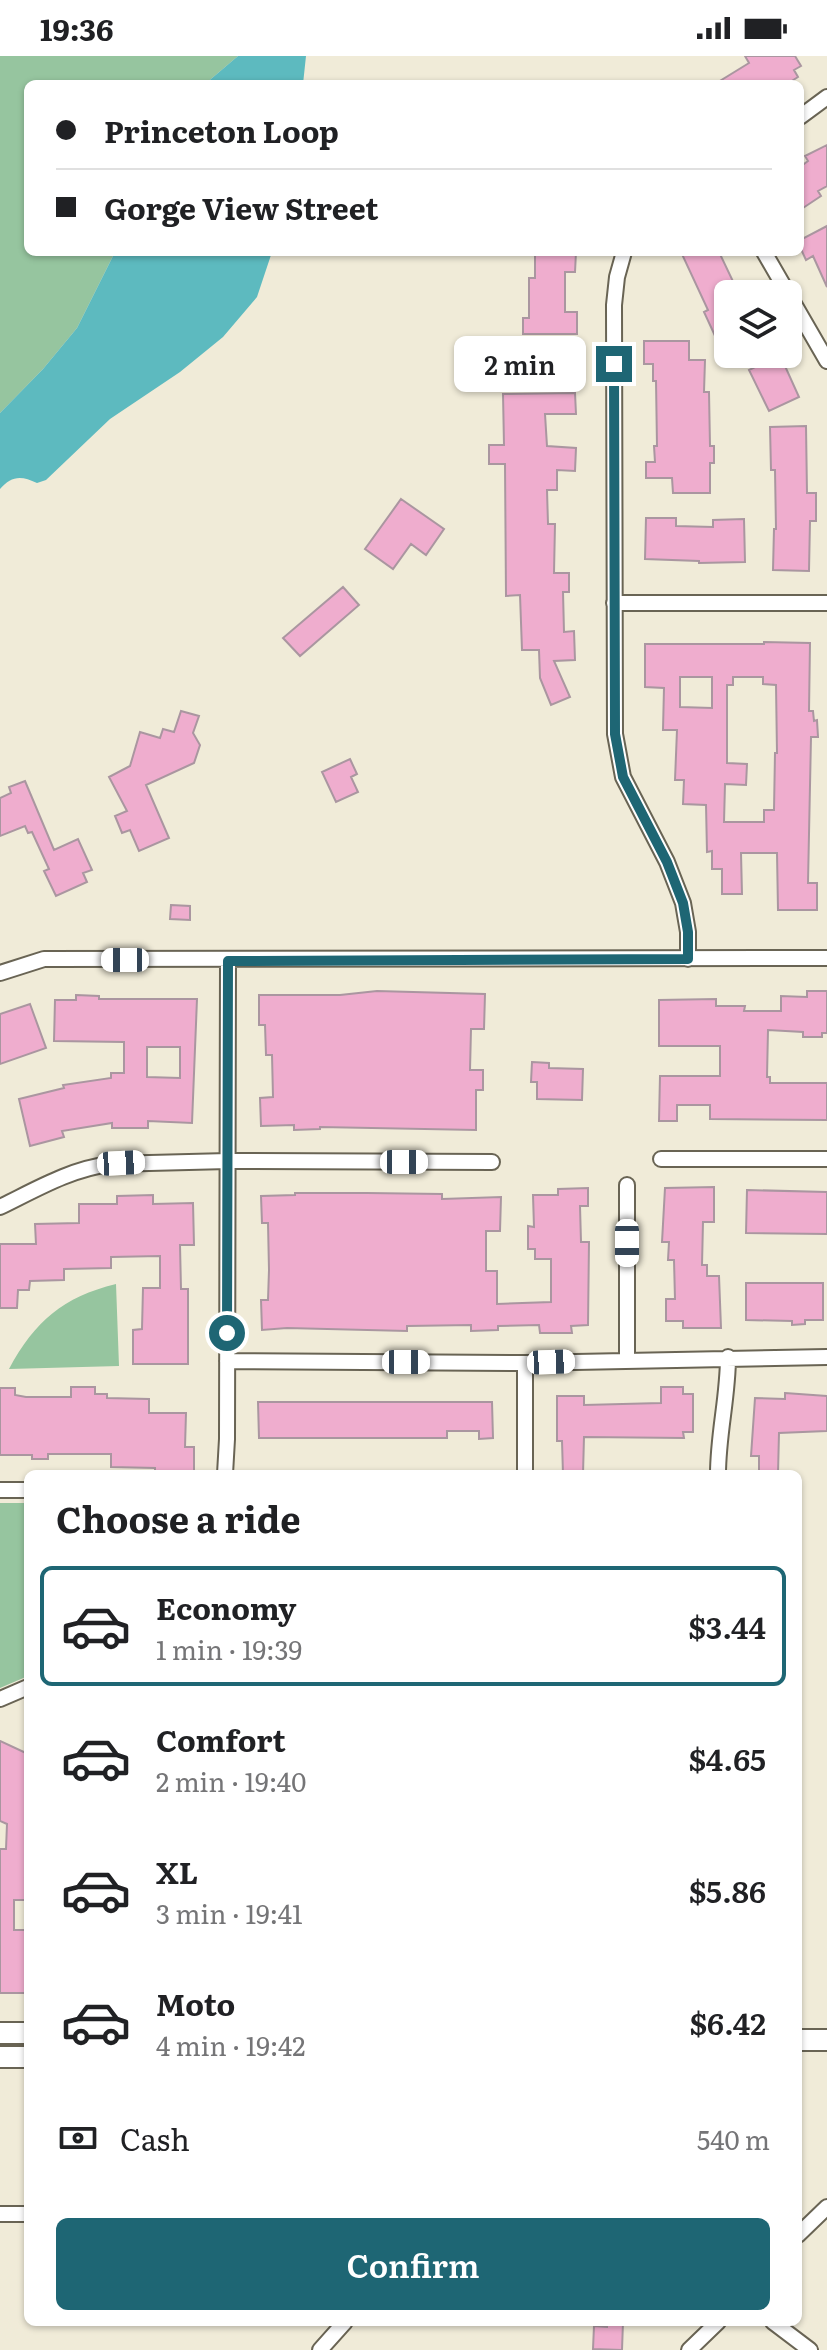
<!DOCTYPE html>
<meta charset="utf-8">
<style>
body{margin:0;font-family:Literata,serif;background:#f6f6f6;color:#202124;height:100vh;display:flex;flex-direction:column;font-size:30px;white-space:nowrap}
*{box-sizing:border-box;margin:0}
p{font-size:26px;color:#757577}
.icon{flex:none;width:44px;height:44px;fill:none;stroke:currentColor;stroke-width:2;stroke-linecap:round;stroke-linejoin:round}
.map{position:relative;flex:1;overflow:hidden}
.side{position:absolute;left:24px;top:1414px;width:778px;height:856px;display:flex;flex-direction:column;background:#fff;border-radius:12px;box-shadow:0 2px 6px #0004}
.side>*{flex:none}
.guide{position:absolute;left:24px;top:24px;width:780px;height:176px;border-radius:12px;box-shadow:0 2px 6px #0004;display:grid;align-content:center;height:176px;padding:0 32px;background:#fff}
.buttons{position:absolute;left:714px;top:224px;display:grid;gap:16px}
.buttons a{display:grid;place-items:center;width:88px;height:88px;border-radius:12px;background:#fff;box-shadow:0 2px 6px #0004;font-size:40px}
.end{position:absolute;width:36px;height:36px;margin:-18px;border:10px solid #1e6674;background:#fff;box-shadow:0 0 0 4px #fff}
.from{border-radius:50%}
.bubble{position:absolute;height:56px;border-radius:12px;background:#fff;box-shadow:0 2px 6px #0004;font-size:26px;font-weight:600;line-height:56px;text-align:center}
.car{position:absolute;width:24px;height:48px;margin:-24px -12px;border-radius:10px;box-shadow:0 0 6px 2px #0007;background:linear-gradient(#fff 24%,#345 0 40%,#fff 0 76%,#345 0 86%,#fff 0)}
.guide b{display:flex;align-items:center;gap:28px;height:76px;font-size:30px}
.guide b+b{border-top:2px solid #e0e0e0}
.guide i{width:20px;height:20px;background:#202124}
ul{padding:0;list-style:none}
li{display:flex;align-items:center;gap:24px;height:120px;margin:0 16px 12px;padding:0 16px;border:4px solid transparent;border-radius:12px}
li div{flex:1}
li b{display:block;font-size:30px}
li em{font-style:normal;font-weight:600}
li.selected{border-color:#1e6674}
li>.icon{width:72px;height:72px;stroke-width:1.5}
h2{padding:0 32px;font-size:36px;line-height:96px}
.pay{display:flex;align-items:center;gap:20px;height:88px;padding:0 32px;font-size:30px}
.pay p{margin-inline-start:auto}
.primary-button{display:flex;gap:16px;margin-top:auto;padding:16px 32px}
.primary-button a{flex:1;height:92px;border-radius:12px;background:#1e6674;color:#fff;font-size:32px;font-weight:600;line-height:92px;text-align:center}
.status{display:flex;justify-content:space-between;align-items:center;height:56px;padding:0 40px;background:#fff;direction:ltr}
.status svg{height:22px;fill:currentColor}
.map>svg:first-child{display:block}
</style>
<div class="status"><b>19:36</b><svg viewBox="0 0 49 12"><path d="M0 12V9h3v3zM5 12V6h3v6zM10 12V3h3v9zM15 12V0h3v12zM26 1h20v11H26zM47 4h2v5h-2z"/></svg></div>
<div class="map">
<svg width="827" height="2294" viewBox="0 0 827 2294">
<rect width="100%" height="100%" fill="#f0ebd8"/>
<path fill="#96c59f" d="M0,0H238L205,28H28V196H115L77,272L43,313L0,357Z
M116,1228L119,1310L9,1313C35,1265 63,1241 116,1228Z
M0,1447H28V1620L0,1632Z"/>
<path fill="#5dbabf" d="M238,0H306L303,28H205Z
M115,196H272L257,241L223,281L180,316L110,363L46,424L37,427C21,419 11,420 0,433V357L43,313L77,272Z"/>
<path fill="#efadce" stroke="#aa96a0" stroke-width="2" fill-rule="evenodd" d="M745,0H795L801,10L794,14L798,21L787,28H715L749,7Z
M827,89V130L818,135L821,140L800,154V111L808,105L805,100Z
M827,170V231L813,200L806,204L800,191V184Z
M535,196H576L575,216H565V256H577V278H523V262H529V222H535Z
M681,196H719L739,238H728V308L704,256L708,254Z
M644,285H689V304H705L704,336H709L710,390H714V407H710V437H673L672,422H646V406H655L654,390H657L656,325H653V308H644Z
M780,299L799,341L769,355L749,314Z
M575,337L576,358H545L547,390L576,392L575,415L557,414V434H547L548,468H555L554,517H569V536H563L564,576L574,575L575,604L554,605L570,641L551,649L540,622L539,594H522L520,539L506,540L505,408H489V389H504L503,338Z
M806,370L807,437H816V465H810L809,515L773,514L774,473H776L775,414H771L770,371Z
M401,443L444,473L426,499L411,488L393,513L365,493Z
M646,462H676V470L713,471V464L744,463L745,506L699,507V505L645,503Z
M343,531L359,549L300,600L283,582Z
M764,586L810,587L809,655H813L814,665L817,664L818,681H811L808,827H817V854H778L777,797H741L742,838H722V813H712V795L707,796L706,749L683,748L684,724H675L677,674H663L664,632L645,631V588H764ZM680,621H712V652L680,651ZM733,621H763V628L776,629L777,697H775L774,754H764V766H724L725,728L746,729L747,708L727,707V629H733Z
M181,655L199,660L193,677L200,689L194,707L146,729L169,782L139,795L130,774L122,777L115,760L127,755L109,721L130,710L140,676L160,682L163,673L174,676Z
M350,703L357,718L351,721L358,736L336,746L322,716Z
M25,725L54,794L78,783L92,814L83,817L87,826L56,840L44,815L49,813L32,776L28,777L25,770L0,780V742L11,737L9,731Z
M171,849L190,850V864L170,863Z
M377,935L485,938L484,973H471L470,1014H483V1034H476V1074L320,1071V1073L294,1074V1069L261,1070L260,1042L273,1041L272,999H266L265,969H259V939H340Z
M807,935H827V977H822V981H803V976L768,974L767,1021H770V1027H827V1064L710,1063V1049H677V1065H659L660,1020H720V990H659V944L716,943V950H745L744,955H781V940L807,941Z
M76,939L99,940V943H197L192,1067L148,1065V1072H112V1067L62,1075L64,1081L30,1090L19,1043L64,1032L63,1029L111,1022V1017H124V986L54,985L55,944H76ZM147,991H180V1022L147,1021Z
M30,948L46,992L0,1008V958Z
M532,1006L549,1007V1012L583,1013L582,1044L537,1043V1026H531Z
M714,1131V1166H703L702,1209H707V1220H719L721,1272H683V1265H666V1243H675L674,1204H668L669,1186H662L665,1132Z
M588,1132V1150H580L581,1186H589L588,1269L571,1270L572,1277H540L539,1269L498,1270V1274L471,1275V1269L407,1270V1275L287,1272L262,1274L261,1244H268L269,1214L268,1167H262L261,1140L295,1139V1137H367L442,1138V1143L501,1141L500,1175H486V1215H497V1248L551,1246V1203H535V1193H528V1170L534,1171L533,1139H558V1133Z
M747,1134L827,1136V1178L746,1177Z
M153,1139V1148L193,1147L194,1189H180L181,1233H188V1308H133V1274L142,1273L143,1232H160V1200L111,1201V1212L64,1213V1224L30,1225L29,1234H18L17,1252H0V1188H36L35,1168L79,1167V1148H117V1140Z
M746,1227H823V1264H805V1268L792,1269V1265L746,1264Z
M71,1331H95V1338H107V1342L149,1343V1357H186L185,1391H194V1418H155V1412L111,1411V1398H48V1403H32V1399H0V1332H15V1339L26,1341H71Z
M661,1331H683V1338H693V1376H683L684,1382L584,1381L583,1418H563L562,1385H557V1340H584V1349L661,1347Z
M785,1337L827,1340V1375L779,1377L778,1418H759V1400H751L755,1342L785,1343Z
M258,1346H492L493,1382L479,1383V1375H447V1382H259Z
M0,1685L28,1698L25,1821H28V1844H14V1874H28V1937H0V1793H6L7,1768L0,1765Z
M607,2266H623L622,2294L593,2293L594,2270L607,2271Z"/>
<g fill="none" stroke-linecap="round" stroke-linejoin="round">
<defs>
<path id="minor" d="M800,61L827,41
M624,196L617,221L614,249L615,678L623,721L667,806L683,847L688,876V903
M764,196L827,305
M614,547H827
M0,917L44,903L827,902
M661,1103H827
M0,1151C35,1134 70,1113 110,1108L228,1105L492,1106
M627,1304V1129
M227,1305L525,1307L827,1301
M225,1418L227,1383L228,905
M525,1418V1307
M718,1418C718,1378 728,1341 728,1301
M0,1434H28
M0,1643L28,1631
M0,2158H28
M798,2179L827,2151
M773,2266L810,2294
M320,2294L345,2266
M689,2294L718,2266"/>
<path id="secondary" d="M0,1977H28
M798,1984H827
M0,2001H28"/>
</defs>
<use href="#minor" stroke="#696454" stroke-width="18"/>
<use href="#secondary" stroke="#696454" stroke-width="24"/>
<use href="#minor" stroke="#fff" stroke-width="14"/>
<use href="#secondary" stroke="#fff" stroke-width="20"/>
</g>
<g fill="none" stroke-linecap="round" stroke-linejoin="round">
<path stroke="#1e6674" stroke-width="10" d="M227,1277L228,905L688,903V876L683,847L667,806L623,721L615,678L614,308"/>
</g>
</svg>
<div class="buttons">
<a><svg class="icon" aria-label="layers" viewBox="0 0 24 24"><path d="M12 4l9 5-9 5-9-5zM3 14l9 5 9-5"/></svg></a>
</div>
<i class="end from" style="left:227px;top:1277px"></i>
<i class="end" style="left:614px;top:308px"></i>
<div class="bubble" style="left:454px;top:280px;width:132px">2 min</div>
<i class="car" style="left:125px;top:904px;rotate:270deg"></i>
<i class="car" style="left:404px;top:1106px;rotate:90deg"></i>
<i class="car" style="left:121px;top:1107px;rotate:87deg"></i>
<i class="car" style="left:627px;top:1187px;rotate:180deg"></i>
<i class="car" style="left:406px;top:1306px;rotate:90deg"></i>
<i class="car" style="left:551px;top:1306px;rotate:88deg"></i>
<div class="guide">
<b><i class="from"></i>Princeton Loop</b>
<b><i></i>Gorge View Street</b>
</div>
<section class="side">
<h2>Choose a ride</h2>
<ul>
<li class="selected"><svg class="icon" aria-label="car" viewBox="0 0 24 24"><path d="M5 17H2v-5l4-1 3-4h7l3 4 3 1v5h-3M9 17h6M6 11h13"/><circle cx="7" cy="17" r="2"/><circle cx="17" cy="17" r="2"/></svg><div><b>Economy</b><p>1 min · 19:39</p></div><em>$3.44</em></li>
<li><svg class="icon" aria-label="car" viewBox="0 0 24 24"><path d="M5 17H2v-5l4-1 3-4h7l3 4 3 1v5h-3M9 17h6M6 11h13"/><circle cx="7" cy="17" r="2"/><circle cx="17" cy="17" r="2"/></svg><div><b>Comfort</b><p>2 min · 19:40</p></div><em>$4.65</em></li>
<li><svg class="icon" aria-label="car" viewBox="0 0 24 24"><path d="M5 17H2v-5l4-1 3-4h7l3 4 3 1v5h-3M9 17h6M6 11h13"/><circle cx="7" cy="17" r="2"/><circle cx="17" cy="17" r="2"/></svg><div><b>XL</b><p>3 min · 19:41</p></div><em>$5.86</em></li>
<li><svg class="icon" aria-label="car" viewBox="0 0 24 24"><path d="M5 17H2v-5l4-1 3-4h7l3 4 3 1v5h-3M9 17h6M6 11h13"/><circle cx="7" cy="17" r="2"/><circle cx="17" cy="17" r="2"/></svg><div><b>Moto</b><p>4 min · 19:42</p></div><em>$6.42</em></li>
</ul>
<div class="pay"><svg class="icon" aria-label="cash" viewBox="0 0 24 24"><path d="M3 7h18v10H3z"/><circle cx="12" cy="12" r="2"/></svg>Cash<p>540 m</p></div>
<div class="primary-button"><a>Confirm</a></div>
</section>
</div>
